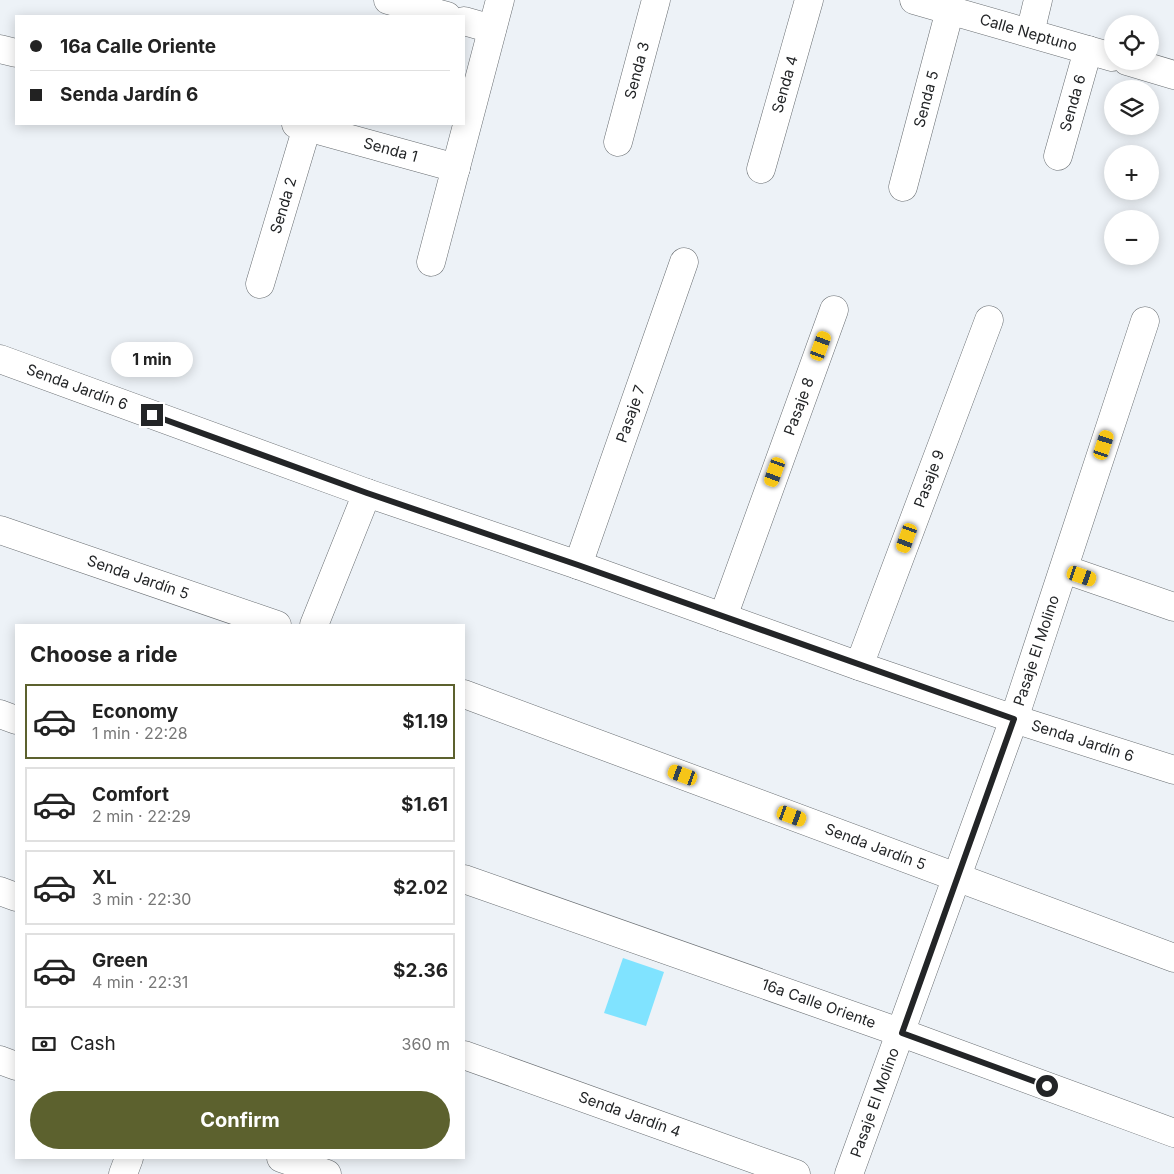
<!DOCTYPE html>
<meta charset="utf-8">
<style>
body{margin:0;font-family:Inter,sans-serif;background:#f6f6f6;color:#222;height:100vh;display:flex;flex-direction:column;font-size:19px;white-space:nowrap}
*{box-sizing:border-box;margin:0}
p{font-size:16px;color:#767676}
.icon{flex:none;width:28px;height:28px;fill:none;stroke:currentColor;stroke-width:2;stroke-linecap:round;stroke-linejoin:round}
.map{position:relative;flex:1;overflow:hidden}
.sheet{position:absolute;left:15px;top:624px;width:450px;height:535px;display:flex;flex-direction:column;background:#fff;border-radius:0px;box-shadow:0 2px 12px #0003}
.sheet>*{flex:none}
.hud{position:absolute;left:15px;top:15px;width:450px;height:110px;border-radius:0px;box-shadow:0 2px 12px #0003;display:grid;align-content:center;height:110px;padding:0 15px;background:#fff}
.buttons{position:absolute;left:1104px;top:15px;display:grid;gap:10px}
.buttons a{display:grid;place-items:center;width:55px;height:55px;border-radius:50%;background:#fff;box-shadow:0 2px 12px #0003;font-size:25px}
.end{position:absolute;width:22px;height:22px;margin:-11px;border:6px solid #232527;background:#fff;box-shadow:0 0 0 2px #fff}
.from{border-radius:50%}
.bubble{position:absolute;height:35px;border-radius:18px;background:#fff;box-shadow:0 2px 12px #0003;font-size:16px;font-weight:700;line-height:35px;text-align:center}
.car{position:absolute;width:15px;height:30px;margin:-15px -8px;border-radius:6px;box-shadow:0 0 4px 1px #0007;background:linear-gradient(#f5c518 24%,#345 0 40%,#f5c518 0 76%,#345 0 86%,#f5c518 0)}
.hud b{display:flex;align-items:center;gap:18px;height:48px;font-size:19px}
.hud b+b{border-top:1px solid #e0e0e0}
.hud i{width:12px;height:12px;background:#222}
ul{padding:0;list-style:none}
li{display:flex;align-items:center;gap:15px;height:75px;margin:0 10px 8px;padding:0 5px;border:2px solid #e0e0e0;border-radius:0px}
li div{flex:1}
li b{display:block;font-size:19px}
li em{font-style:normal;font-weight:700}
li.on{border-color:#5c612e}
li>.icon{width:45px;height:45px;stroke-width:1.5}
h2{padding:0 15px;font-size:22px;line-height:60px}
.pay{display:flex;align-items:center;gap:12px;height:55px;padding:0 15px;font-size:19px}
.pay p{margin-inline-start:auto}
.action{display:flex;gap:10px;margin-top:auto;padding:10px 15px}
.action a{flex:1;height:58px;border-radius:30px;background:#5c612e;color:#fff;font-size:20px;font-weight:700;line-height:58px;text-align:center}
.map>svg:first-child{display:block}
</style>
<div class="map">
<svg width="1174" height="1174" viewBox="0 0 1174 1174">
<rect width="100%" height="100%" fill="#edf2f7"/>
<path fill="#80e3ff" d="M623,958L664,972L646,1026L604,1013Z"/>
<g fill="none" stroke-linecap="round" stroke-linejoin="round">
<defs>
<g id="minor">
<path d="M388,0L447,16"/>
<path id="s1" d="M914,0L1112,57"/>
<path d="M464,21L492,29"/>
<path d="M1030,33L1038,0"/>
<path d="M0,49L16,53"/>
<path d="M1127,61L1174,75"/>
<path id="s2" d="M296,124L456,168"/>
<path id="s3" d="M618,142L656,0"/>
<path id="s4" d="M1058,156L1088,50"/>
<path id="s5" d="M761,169L809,0"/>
<path id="s6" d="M903,187L950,10"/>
<path d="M431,262L500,0"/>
<path id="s7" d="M260,284L307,127"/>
<path id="s8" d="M0,359L367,493L578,565L859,666L1014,719L1174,770"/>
<path id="s9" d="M0,530L277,625"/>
<path id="s10" d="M578,565L684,262"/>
<path d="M1064,569L1174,607"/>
<path id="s11" d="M723,617L834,310"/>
<path d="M314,625L367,493"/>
<path id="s12" d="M859,666L989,320"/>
<path id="s13" d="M464,694L1174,958"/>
<path d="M0,714L16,720"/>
<path id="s14" d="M464,879L902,1033L1174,1133"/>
<path d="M0,891L16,897"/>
<path id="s15" d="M464,1055L796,1174"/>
<path d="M0,1060L16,1066"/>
<path d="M281,1158L327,1174"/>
<path d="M123,1174L129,1158"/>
<path id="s16" d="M849,1174L1014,719L1145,321"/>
</g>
</defs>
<use href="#minor" stroke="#686d71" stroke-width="29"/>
<use href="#minor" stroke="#fff" stroke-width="28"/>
</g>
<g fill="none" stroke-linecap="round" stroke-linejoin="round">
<path stroke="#232527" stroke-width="6" d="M152,415L367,493L578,565L1014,719L902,1033L1047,1086"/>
</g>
<g text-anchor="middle" stroke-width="4" stroke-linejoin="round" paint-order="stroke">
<g font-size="15" fill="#232527" stroke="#edf2f7">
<text dy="5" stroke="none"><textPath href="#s1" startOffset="119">Calle Neptuno</textPath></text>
<text dy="5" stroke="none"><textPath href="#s3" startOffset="74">Senda 3</textPath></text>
<text dy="5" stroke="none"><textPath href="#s5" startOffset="88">Senda 4</textPath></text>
<text dy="5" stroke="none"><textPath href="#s6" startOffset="91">Senda 5</textPath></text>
<text dy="5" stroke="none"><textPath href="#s4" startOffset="55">Senda 6</textPath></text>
<text dy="5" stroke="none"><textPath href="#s2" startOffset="98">Senda 1</textPath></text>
<text dy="5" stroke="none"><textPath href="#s7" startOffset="82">Senda 2</textPath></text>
<text dy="5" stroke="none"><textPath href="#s8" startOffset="82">Senda Jardín 6</textPath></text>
<text dy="5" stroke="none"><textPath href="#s11" startOffset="224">Pasaje 8</textPath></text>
<text dy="5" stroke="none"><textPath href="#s10" startOffset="160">Pasaje 7</textPath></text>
<text dy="5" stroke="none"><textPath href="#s12" startOffset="200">Pasaje 9</textPath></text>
<text dy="5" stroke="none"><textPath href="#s9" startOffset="146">Senda Jardín 5</textPath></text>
<text dy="5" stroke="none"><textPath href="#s16" startOffset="556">Pasaje El Molino</textPath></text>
<text dy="5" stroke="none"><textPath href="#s8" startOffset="1148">Senda Jardín 6</textPath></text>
<text dy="5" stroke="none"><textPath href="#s13" startOffset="439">Senda Jardín 5</textPath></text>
<text dy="5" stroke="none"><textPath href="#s14" startOffset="376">16a Calle Oriente</textPath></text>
<text dy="5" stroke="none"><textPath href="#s16" startOffset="76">Pasaje El Molino</textPath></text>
<text dy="5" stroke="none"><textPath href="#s15" startOffset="176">Senda Jardín 4</textPath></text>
</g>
</g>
</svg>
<div class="buttons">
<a><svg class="icon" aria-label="locate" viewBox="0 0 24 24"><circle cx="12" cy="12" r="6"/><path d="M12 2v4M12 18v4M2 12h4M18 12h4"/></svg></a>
<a><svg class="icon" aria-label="layers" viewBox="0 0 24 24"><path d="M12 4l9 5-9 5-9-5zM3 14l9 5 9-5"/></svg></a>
<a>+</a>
<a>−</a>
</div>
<i class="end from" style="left:1047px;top:1086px"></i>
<i class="end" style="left:152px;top:415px"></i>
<div class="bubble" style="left:111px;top:342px;width:82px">1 min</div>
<i class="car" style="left:821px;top:346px;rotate:20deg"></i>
<i class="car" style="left:1104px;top:445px;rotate:18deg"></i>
<i class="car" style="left:775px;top:472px;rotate:200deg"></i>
<i class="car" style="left:907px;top:538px;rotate:200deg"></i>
<i class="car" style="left:1082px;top:576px;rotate:109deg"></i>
<i class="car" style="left:683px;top:775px;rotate:290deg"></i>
<i class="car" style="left:792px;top:816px;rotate:110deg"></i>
<div class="hud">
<b><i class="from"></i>16a Calle Oriente</b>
<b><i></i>Senda Jardín 6</b>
</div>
<section class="sheet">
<h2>Choose a ride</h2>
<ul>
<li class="on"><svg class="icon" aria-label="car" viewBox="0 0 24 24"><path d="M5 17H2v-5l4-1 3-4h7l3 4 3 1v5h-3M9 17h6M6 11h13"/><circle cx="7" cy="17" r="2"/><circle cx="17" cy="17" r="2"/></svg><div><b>Economy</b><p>1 min · 22:28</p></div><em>$1.19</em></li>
<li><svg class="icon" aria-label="car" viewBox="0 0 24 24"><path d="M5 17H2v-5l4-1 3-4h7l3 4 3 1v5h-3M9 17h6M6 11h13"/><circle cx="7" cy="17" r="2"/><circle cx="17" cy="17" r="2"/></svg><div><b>Comfort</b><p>2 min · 22:29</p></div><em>$1.61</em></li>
<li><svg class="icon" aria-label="car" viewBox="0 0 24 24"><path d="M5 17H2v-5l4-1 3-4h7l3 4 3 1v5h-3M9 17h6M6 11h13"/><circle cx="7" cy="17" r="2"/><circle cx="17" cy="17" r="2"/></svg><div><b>XL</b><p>3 min · 22:30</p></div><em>$2.02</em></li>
<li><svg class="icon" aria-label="car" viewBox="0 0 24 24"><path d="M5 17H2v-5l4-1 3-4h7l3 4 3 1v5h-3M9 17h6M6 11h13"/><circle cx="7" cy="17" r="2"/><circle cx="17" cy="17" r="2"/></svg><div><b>Green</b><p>4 min · 22:31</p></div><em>$2.36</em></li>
</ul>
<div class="pay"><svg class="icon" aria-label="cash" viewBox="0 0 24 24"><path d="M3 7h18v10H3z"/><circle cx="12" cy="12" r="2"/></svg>Cash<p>360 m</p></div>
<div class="action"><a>Confirm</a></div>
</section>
</div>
